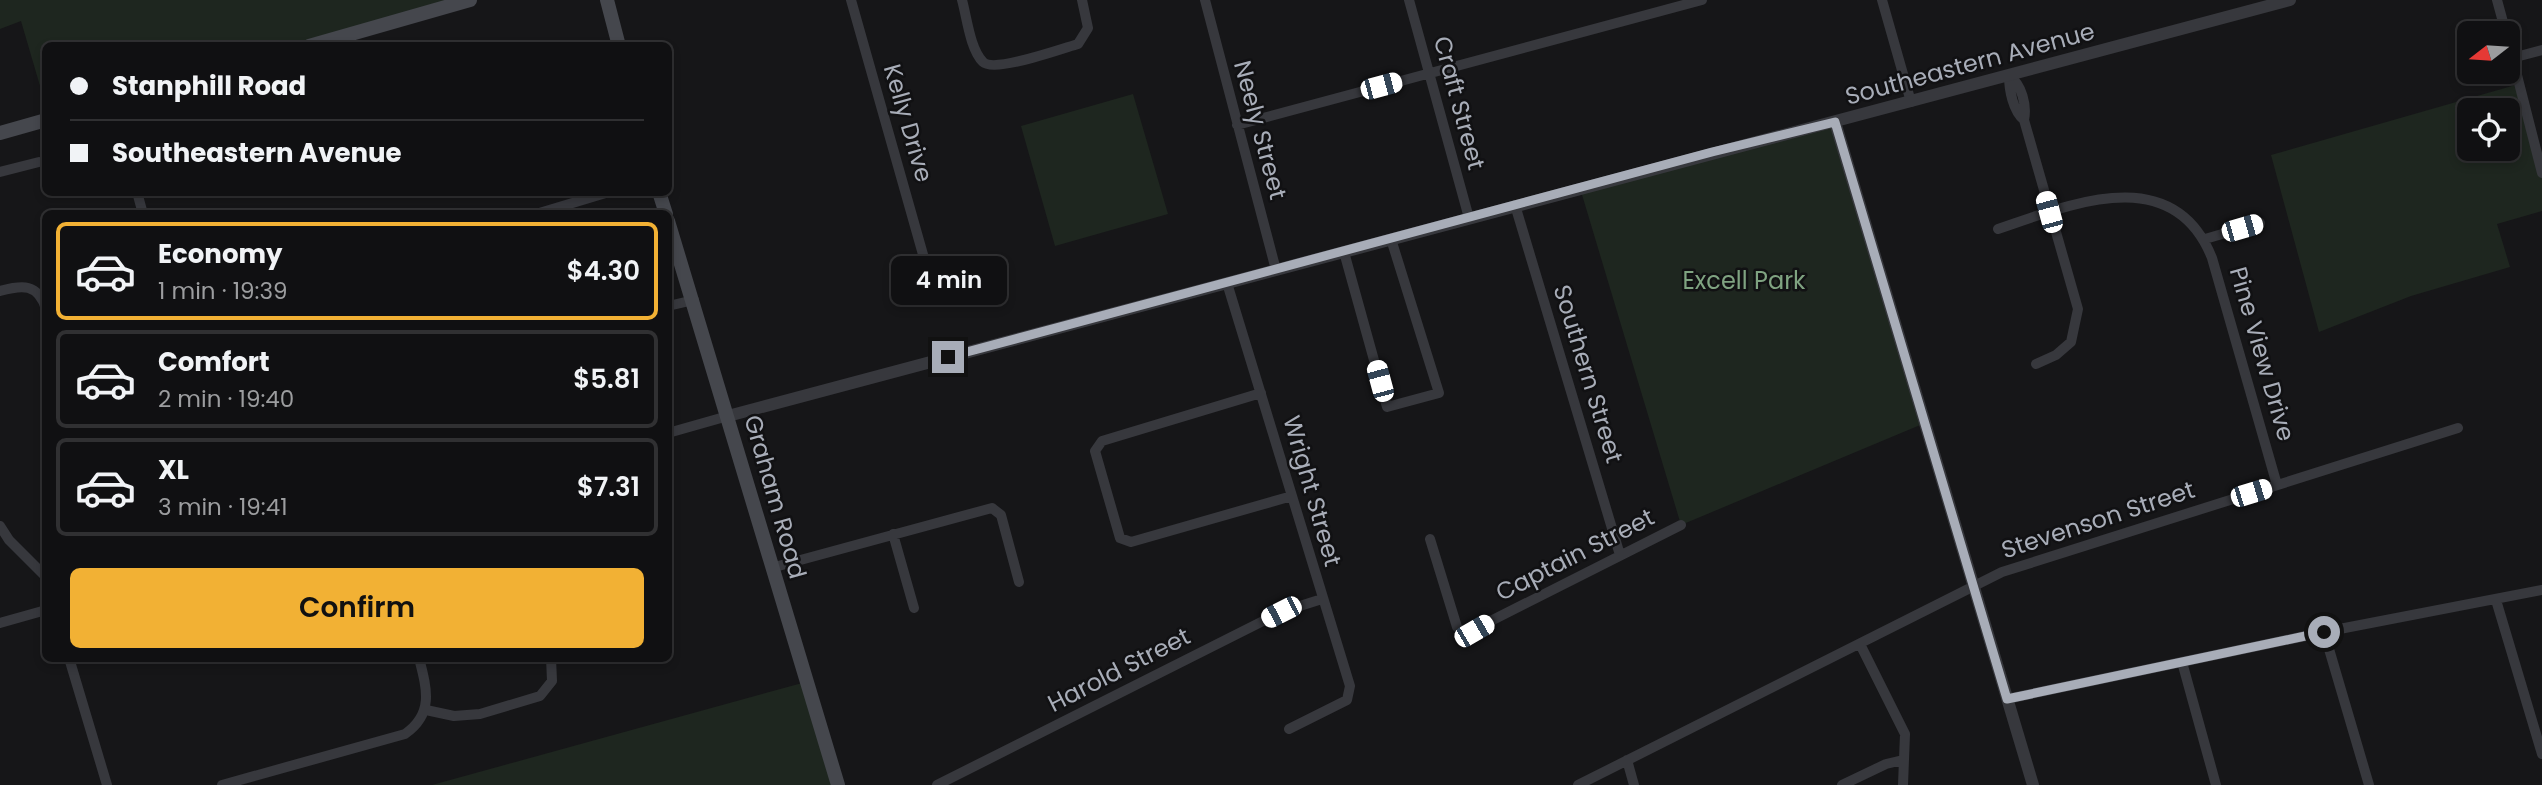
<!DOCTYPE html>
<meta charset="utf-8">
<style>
body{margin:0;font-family:Poppins,sans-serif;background:#19191b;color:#f1f3f6;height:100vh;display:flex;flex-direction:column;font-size:26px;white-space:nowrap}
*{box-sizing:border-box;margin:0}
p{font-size:23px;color:#9c9d9f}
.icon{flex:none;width:38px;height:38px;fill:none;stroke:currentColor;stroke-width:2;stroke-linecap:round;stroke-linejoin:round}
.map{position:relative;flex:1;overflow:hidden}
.side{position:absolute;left:42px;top:210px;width:630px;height:452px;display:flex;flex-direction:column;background:#101012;border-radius:10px;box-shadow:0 4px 10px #0003,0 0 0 2px #303032}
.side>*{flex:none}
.guide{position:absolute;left:42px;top:42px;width:630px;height:154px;border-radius:10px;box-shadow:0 4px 10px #0003,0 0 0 2px #303032;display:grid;align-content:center;height:154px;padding:0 28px;background:#101012}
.needle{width:46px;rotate:253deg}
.buttons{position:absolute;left:2457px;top:21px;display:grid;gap:14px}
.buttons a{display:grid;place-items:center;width:63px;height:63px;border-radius:10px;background:#101012;box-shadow:0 4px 10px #0003,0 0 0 2px #303032;font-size:35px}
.end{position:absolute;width:32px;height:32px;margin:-16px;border:9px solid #a8adb8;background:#111;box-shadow:0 0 0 4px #111}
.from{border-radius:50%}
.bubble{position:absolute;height:49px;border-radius:10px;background:#101012;box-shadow:0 4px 10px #0003,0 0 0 2px #303032;font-size:23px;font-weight:600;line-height:49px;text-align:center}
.car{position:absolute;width:21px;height:42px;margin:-21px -10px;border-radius:9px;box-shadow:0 0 5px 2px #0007;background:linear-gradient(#fff 24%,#345 0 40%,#fff 0 76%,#345 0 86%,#fff 0)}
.guide b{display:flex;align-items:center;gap:24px;height:66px;font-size:26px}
.guide b+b{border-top:2px solid #303032}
.guide i{width:18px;height:18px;background:#f1f3f6}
ul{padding:12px 0 0;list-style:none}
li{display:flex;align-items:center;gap:21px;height:98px;margin:0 14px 10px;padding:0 14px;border:4px solid #303032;border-radius:10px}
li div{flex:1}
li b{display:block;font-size:26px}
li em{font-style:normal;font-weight:600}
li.selected{border-color:#f2b134}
li>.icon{width:63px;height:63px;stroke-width:1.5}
.cta{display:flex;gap:14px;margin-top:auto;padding:14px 28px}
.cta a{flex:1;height:80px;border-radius:10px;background:#f2b134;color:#111;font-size:28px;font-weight:600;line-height:80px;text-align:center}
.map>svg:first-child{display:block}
</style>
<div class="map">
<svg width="2542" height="785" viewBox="0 0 2542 785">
<rect width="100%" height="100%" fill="#161618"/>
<path fill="#1e261f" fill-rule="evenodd" d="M0,0H469L308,45L46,46L45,103L21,21L0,29Z
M2519,84L2542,175V211L2497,224L2510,267L2411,296L2319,332L2271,155ZM2469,110H2508V149H2469Z
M1133,94L1168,214L1055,246L1021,126Z
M1835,122L1925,423L1681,525L1580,188Z
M806,682L837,785H432Z"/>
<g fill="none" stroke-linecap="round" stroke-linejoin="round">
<path stroke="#37383d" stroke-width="10" d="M851,0L924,258
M962,0C967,18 970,49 983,62C994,73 1061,49 1078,44L1088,28L1082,0
M1205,0L1276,270
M1409,0L1469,218
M1882,0L1911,102
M2497,0L2506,33
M2508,40L2542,173
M2512,58L2542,50
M2009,76C2009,90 2013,111 2024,120L2078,309L2071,342L2056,355L2036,364
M2009,76C2022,84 2027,106 2024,120
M1237,125L1702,0
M0,172L39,162
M137,192L143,214
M1515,205L1620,555
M536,214L609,192
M1998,229C2069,205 2173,160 2212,258L2277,485
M2205,239L2260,223
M1344,252L1387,407L1439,393L1391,239
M1227,283L1350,686L1347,700L1289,729
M0,291C22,285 38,283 46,309
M668,306L694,300
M1261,393L1102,441L1095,451L1120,538L1131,542L1292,496
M668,433L728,416
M0,526L9,540L46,577
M893,534L914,608
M1430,539L1457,627L1465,634L1681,525
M771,568L992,508L1001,515L1019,582
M2496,600L2542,754
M0,623L46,610
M2324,632L2369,785
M1860,644L1905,734L1903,785
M69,658L107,785
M2182,662L2216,785
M2007,699L2324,632L2542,590
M426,710L454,716L480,714L540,696L552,681L551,658
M1627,760L1634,785
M222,785L405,734C434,714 427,689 419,658
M937,785L1281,612L1322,599
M1578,785L2002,572L2458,428
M1842,785L1886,764L1903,760"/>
<path stroke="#37383d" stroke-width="12" d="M1835,122L2033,785
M728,416L2290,0"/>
<path stroke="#45474d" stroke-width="14" d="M607,0L619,46
M309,46L470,0
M0,133L46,120
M659,192L666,214
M668,221L838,785"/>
</g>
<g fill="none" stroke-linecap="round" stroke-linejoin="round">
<path stroke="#a8adb8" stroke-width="9" d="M948,357L1712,152L1835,122L2007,699L2324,632"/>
</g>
<g text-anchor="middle" stroke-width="5" stroke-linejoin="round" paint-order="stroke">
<g font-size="24" fill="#a8adb8" stroke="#111113">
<text transform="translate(1970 64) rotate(-15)" y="8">Southeastern Avenue</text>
<text transform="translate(1459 103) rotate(75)" y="8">Craft Street</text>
<text transform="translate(908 123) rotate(74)" y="8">Kelly Drive</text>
<text transform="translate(1260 130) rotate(75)" y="8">Neely Street</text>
<text transform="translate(2262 354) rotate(74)" y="8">Pine View Drive</text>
<text transform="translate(1588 374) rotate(73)" y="8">Southern Street</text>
<text transform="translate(1312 491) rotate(74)" y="8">Wright Street</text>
<text transform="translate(775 497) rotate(74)" y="8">Graham Road</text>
<text transform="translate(2098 520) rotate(-18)" y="8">Stevenson Street</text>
<text transform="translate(1575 555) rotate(-27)" y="8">Captain Street</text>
<text transform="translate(1119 670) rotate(-27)" y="8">Harold Street</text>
</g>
<g font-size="24" fill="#7fa381" stroke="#111113">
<text x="1744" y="289">Excell Park</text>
</g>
</g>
</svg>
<div class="buttons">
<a><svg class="needle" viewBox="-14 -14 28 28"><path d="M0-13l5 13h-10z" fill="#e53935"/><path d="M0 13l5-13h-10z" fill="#9c9d9f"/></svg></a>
<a><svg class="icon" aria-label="locate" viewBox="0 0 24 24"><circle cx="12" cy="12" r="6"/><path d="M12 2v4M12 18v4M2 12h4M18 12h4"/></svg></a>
</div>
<i class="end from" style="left:2324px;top:632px"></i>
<i class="end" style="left:948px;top:357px"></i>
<div class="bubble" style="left:891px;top:256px;width:116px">4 min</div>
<i class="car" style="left:1381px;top:86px;rotate:75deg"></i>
<i class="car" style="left:2049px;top:212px;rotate:345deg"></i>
<i class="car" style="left:2242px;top:228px;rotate:74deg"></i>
<i class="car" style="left:1380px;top:381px;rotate:345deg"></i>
<i class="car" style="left:2251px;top:493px;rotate:73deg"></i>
<i class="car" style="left:1281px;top:612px;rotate:243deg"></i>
<i class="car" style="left:1474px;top:631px;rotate:60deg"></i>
<div class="guide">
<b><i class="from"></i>Stanphill Road</b>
<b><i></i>Southeastern Avenue</b>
</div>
<section class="side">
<ul>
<li class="selected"><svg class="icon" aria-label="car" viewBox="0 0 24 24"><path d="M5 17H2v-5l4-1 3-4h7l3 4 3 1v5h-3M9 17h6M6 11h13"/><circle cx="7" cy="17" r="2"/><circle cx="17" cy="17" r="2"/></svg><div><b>Economy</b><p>1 min · 19:39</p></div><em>$4.30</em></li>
<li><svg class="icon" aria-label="car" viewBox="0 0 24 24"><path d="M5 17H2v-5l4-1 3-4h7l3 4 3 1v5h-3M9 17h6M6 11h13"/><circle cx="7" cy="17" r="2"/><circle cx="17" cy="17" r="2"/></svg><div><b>Comfort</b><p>2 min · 19:40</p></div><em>$5.81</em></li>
<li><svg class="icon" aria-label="car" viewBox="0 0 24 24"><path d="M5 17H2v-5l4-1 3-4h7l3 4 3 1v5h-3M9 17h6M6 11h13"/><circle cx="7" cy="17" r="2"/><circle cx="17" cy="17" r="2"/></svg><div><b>XL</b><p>3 min · 19:41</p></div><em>$7.31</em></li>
</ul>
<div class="cta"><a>Confirm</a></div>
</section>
</div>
